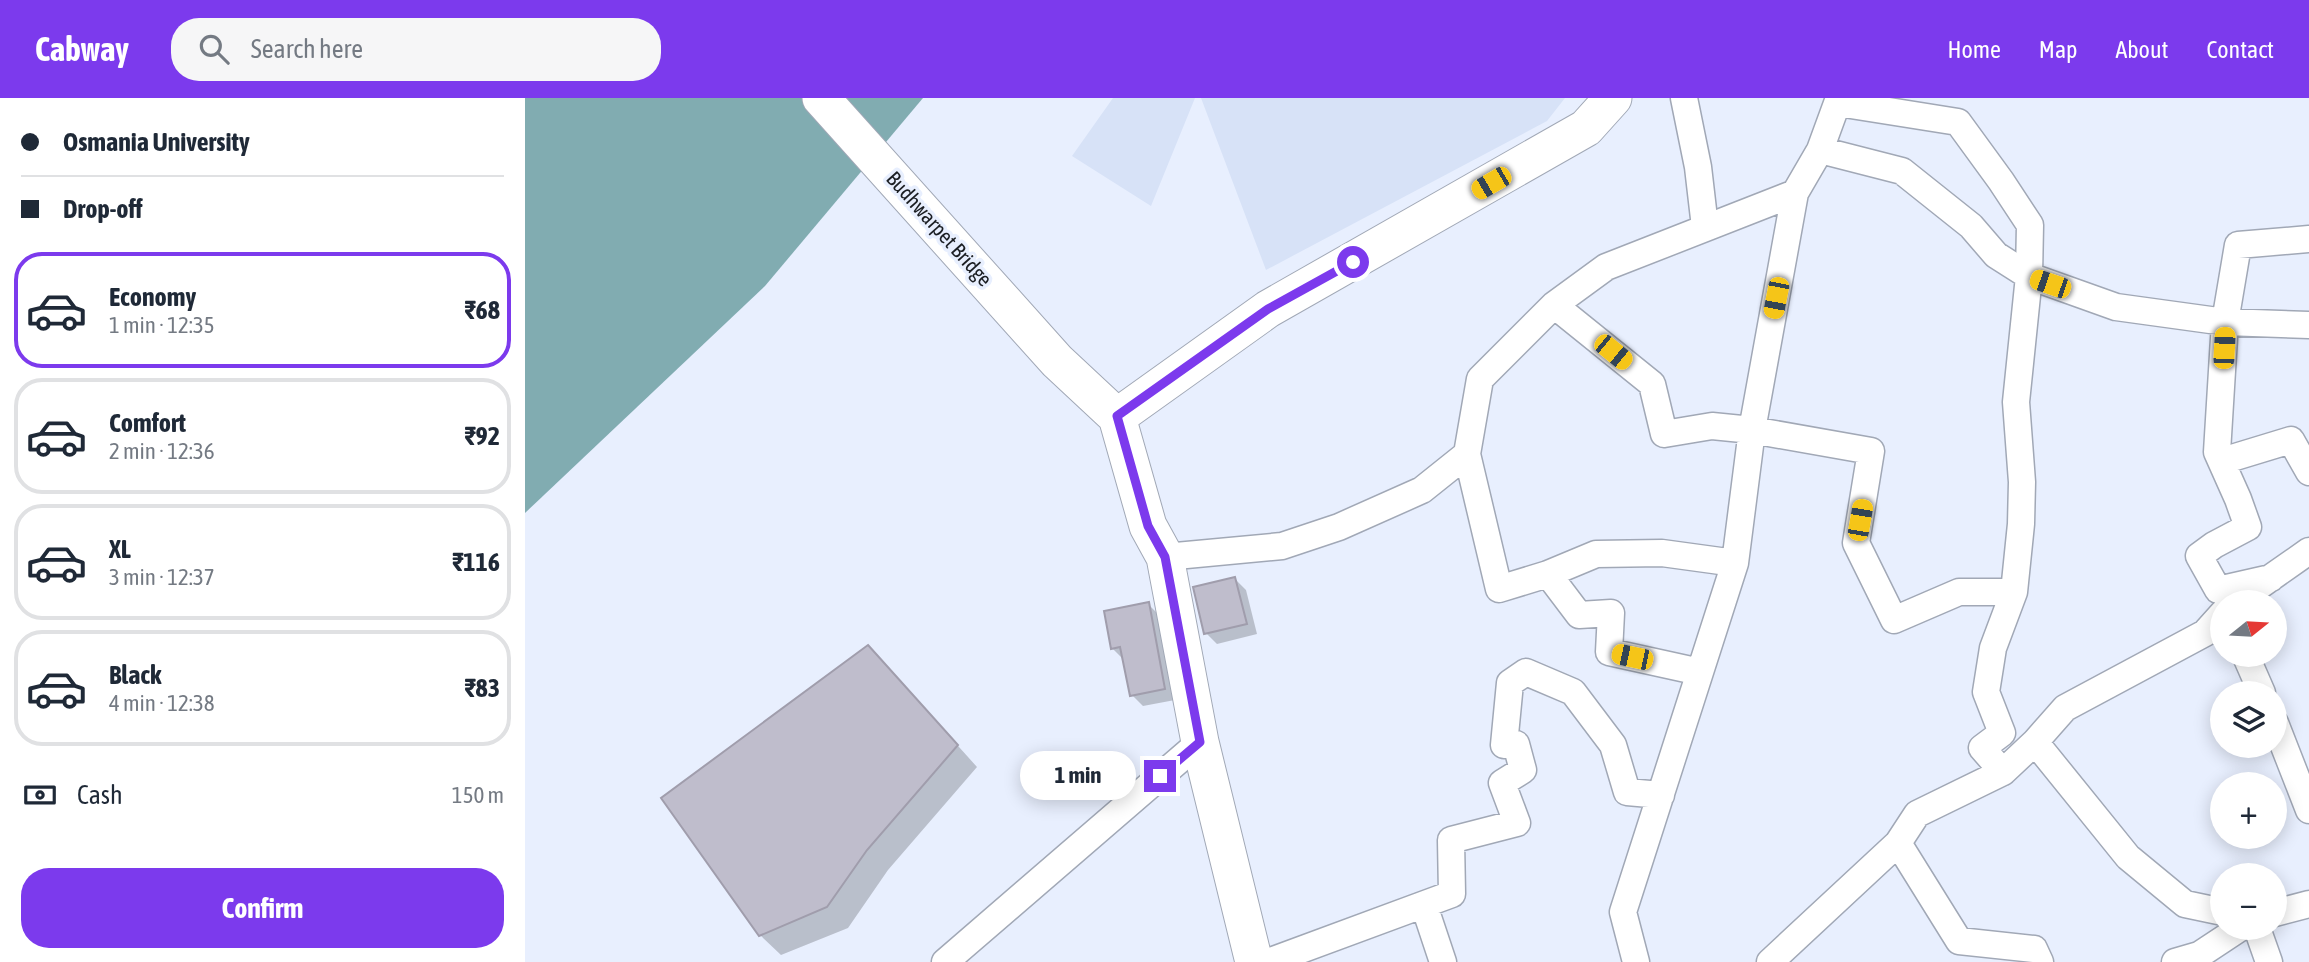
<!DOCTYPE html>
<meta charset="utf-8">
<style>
body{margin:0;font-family:"Asap Condensed",sans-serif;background:#f6f6f7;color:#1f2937;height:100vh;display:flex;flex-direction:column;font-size:26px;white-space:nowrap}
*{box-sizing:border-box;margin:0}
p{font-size:23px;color:#747a83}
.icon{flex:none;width:38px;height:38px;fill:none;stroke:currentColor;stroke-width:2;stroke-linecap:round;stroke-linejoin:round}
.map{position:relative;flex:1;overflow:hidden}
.sheet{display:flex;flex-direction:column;background:#fff;width:525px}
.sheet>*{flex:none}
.guide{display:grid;align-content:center;height:154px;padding:0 21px;background:#fff}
.needle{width:46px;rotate:72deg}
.buttons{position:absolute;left:1685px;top:492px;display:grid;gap:14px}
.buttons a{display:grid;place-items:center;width:77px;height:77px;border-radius:50%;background:#fff;box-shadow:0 4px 18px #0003;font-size:35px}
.end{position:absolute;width:32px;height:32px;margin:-16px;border:9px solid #7c3aed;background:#fff;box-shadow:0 0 0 4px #fff}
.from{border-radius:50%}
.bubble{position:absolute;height:49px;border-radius:24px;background:#fff;box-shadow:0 4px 18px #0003;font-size:23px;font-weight:700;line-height:49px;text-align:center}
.car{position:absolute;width:21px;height:42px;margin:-21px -10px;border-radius:9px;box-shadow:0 0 5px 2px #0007;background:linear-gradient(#f5c518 24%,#345 0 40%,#f5c518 0 76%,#345 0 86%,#f5c518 0)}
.guide b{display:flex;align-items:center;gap:24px;height:66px;font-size:26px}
.guide b+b{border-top:2px solid #e0e1e3}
.guide i{width:18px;height:18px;background:#1f2937}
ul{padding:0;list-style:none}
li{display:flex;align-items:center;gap:21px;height:116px;margin:0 14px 10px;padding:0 7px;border:4px solid #e0e1e3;border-radius:28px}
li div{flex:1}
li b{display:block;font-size:26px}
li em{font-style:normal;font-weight:700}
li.active{border-color:#7c3aed}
li>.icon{width:63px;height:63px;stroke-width:1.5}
.pay{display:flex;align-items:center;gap:18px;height:77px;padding:0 21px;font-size:26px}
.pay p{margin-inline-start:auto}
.cta{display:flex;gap:14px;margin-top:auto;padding:14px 21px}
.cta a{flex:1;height:80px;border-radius:28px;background:#7c3aed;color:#fff;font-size:28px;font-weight:700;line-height:80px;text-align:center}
header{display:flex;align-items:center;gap:42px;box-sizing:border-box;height:98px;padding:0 35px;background:#7c3aed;color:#fff}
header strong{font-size:33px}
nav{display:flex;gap:38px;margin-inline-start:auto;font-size:24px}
.search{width:490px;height:63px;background:#f6f6f7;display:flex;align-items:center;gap:18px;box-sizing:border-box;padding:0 24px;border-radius:28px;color:#747a83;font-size:26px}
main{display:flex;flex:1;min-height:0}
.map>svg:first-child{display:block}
</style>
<header>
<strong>Cabway</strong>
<div class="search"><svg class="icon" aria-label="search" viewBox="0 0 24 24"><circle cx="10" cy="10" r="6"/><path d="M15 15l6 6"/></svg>Search here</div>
<nav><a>Home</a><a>Map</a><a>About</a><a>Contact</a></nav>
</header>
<main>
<section class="sheet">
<div class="guide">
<b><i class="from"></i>Osmania University</b>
<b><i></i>Drop-off</b>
</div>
<ul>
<li class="active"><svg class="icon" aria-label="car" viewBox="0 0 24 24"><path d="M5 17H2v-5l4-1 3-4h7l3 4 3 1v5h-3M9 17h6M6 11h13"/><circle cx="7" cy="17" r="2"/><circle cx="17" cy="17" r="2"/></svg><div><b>Economy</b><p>1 min · 12:35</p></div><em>₹68</em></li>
<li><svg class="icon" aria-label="car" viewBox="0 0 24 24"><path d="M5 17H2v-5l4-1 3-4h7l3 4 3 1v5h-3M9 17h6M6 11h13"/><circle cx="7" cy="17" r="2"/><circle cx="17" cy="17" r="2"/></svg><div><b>Comfort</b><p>2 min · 12:36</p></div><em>₹92</em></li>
<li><svg class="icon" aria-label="car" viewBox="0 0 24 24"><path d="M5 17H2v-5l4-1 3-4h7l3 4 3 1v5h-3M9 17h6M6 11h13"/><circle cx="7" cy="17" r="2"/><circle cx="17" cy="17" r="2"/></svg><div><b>XL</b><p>3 min · 12:37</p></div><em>₹116</em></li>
<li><svg class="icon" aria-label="car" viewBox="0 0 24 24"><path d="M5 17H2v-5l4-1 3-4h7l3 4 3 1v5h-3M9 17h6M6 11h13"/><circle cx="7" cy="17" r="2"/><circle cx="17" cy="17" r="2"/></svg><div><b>Black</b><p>4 min · 12:38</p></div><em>₹83</em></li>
</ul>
<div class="pay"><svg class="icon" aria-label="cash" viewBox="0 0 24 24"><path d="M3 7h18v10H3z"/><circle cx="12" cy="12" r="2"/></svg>Cash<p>150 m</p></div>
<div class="cta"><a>Confirm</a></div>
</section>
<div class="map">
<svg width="1784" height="864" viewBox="0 0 1784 864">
<rect width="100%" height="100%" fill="#e8effe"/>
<path fill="#d7e2f7" d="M588,0H670L626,108L547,58Z
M676,0H1040L1022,23L741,172Z"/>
<path fill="#81acb1" d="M0,0H398L240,188L0,415Z"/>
<path fill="#0003" d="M710,481L721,492L732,536L692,546L681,535Z
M623,506L634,517L650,602L618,608L607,597L598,561L587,550Z
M363,570L452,669L363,772L323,830L256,857L235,837Z"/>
<path fill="#bfbdcc" stroke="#a09dac" stroke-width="2" d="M710,479L722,526L679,536L668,489Z
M624,504L640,591L605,598L595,549L586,551L579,513Z
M343,547L433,647L342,752L302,809L234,838L136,700Z"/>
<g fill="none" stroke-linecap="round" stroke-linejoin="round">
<defs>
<path id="street" d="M1159,0L1173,69L1180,129
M1313,5L1433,24L1476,83L1505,127L1504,178L1491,304L1497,384L1496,426L1489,494
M1295,52L1377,73L1446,128L1471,157L1504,178L1591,209L1700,224L1784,227
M1029,207L1127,286L1139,336L1187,328L1227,332L1346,353L1331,445L1369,522L1434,494H1489L1468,550L1461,594L1477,635L1457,650L1478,674
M942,356L974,491L1023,476L1054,517L1086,515L1084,554L1175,574
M1697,363L1766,342L1784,374
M640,459L757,448L814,429L897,392L942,356L955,281L1029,207L1081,169L1270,95
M1023,476L1071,456L1137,455L1210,465
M1746,480L1693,492L1674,458L1689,447L1723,429L1713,401L1692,354L1700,224L1713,147L1784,141
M1734,488L1784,453
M1720,556L1737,595
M1750,625L1784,712
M1510,644L1603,759L1660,806L1698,814
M1373,745L1434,843L1509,851L1515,864
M899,807L918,864
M1750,815L1784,806
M1732,830L1744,864
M420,864L675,644
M743,864L927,796L926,742L992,725L977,685L998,672L991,646L979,647L985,585L1001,574L1048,594L1088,647L1102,694L1136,697
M1111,864L1098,814L1210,465L1227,332L1270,95L1295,52L1314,0
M1245,864L1373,745L1392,716L1478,674L1510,644L1540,610L1680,535L1698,515
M1650,864L1674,857L1715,830"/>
<path id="secondary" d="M296,0L532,263L592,319L623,428L640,459L675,644L729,864
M592,319L743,211L1061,30L1088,0"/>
</defs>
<use href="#street" stroke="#a1a8b6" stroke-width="29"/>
<use href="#secondary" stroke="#a1a8b6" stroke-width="39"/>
<use href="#street" stroke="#fff" stroke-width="26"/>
<use href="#secondary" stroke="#fff" stroke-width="37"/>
</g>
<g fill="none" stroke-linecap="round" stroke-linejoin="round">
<path stroke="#7c3aed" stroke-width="9" d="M635,678L675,644L640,459L623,428L592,318L743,211L828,164"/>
</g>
<g text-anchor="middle" stroke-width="7" stroke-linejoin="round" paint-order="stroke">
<g font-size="21" fill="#1b1e23" stroke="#e8effe">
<text transform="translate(414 131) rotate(48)" y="7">Budhwarpet Bridge</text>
</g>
</g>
</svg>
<div class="buttons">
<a><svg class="needle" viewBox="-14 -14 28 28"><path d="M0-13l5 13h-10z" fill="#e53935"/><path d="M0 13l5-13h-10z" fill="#747a83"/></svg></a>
<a><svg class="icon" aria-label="layers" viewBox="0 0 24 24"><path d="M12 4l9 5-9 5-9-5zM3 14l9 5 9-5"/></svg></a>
<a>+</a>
<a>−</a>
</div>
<i class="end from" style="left:828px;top:164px"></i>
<i class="end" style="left:635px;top:678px"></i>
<div class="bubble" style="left:495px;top:653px;width:116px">1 min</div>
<i class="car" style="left:966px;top:85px;rotate:240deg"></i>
<i class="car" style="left:1525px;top:186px;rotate:289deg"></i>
<i class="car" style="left:1251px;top:200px;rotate:191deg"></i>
<i class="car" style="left:1699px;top:250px;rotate:3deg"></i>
<i class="car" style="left:1088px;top:254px;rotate:129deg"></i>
<i class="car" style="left:1335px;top:422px;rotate:10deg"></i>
<i class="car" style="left:1107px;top:559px;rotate:282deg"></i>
</div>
</main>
